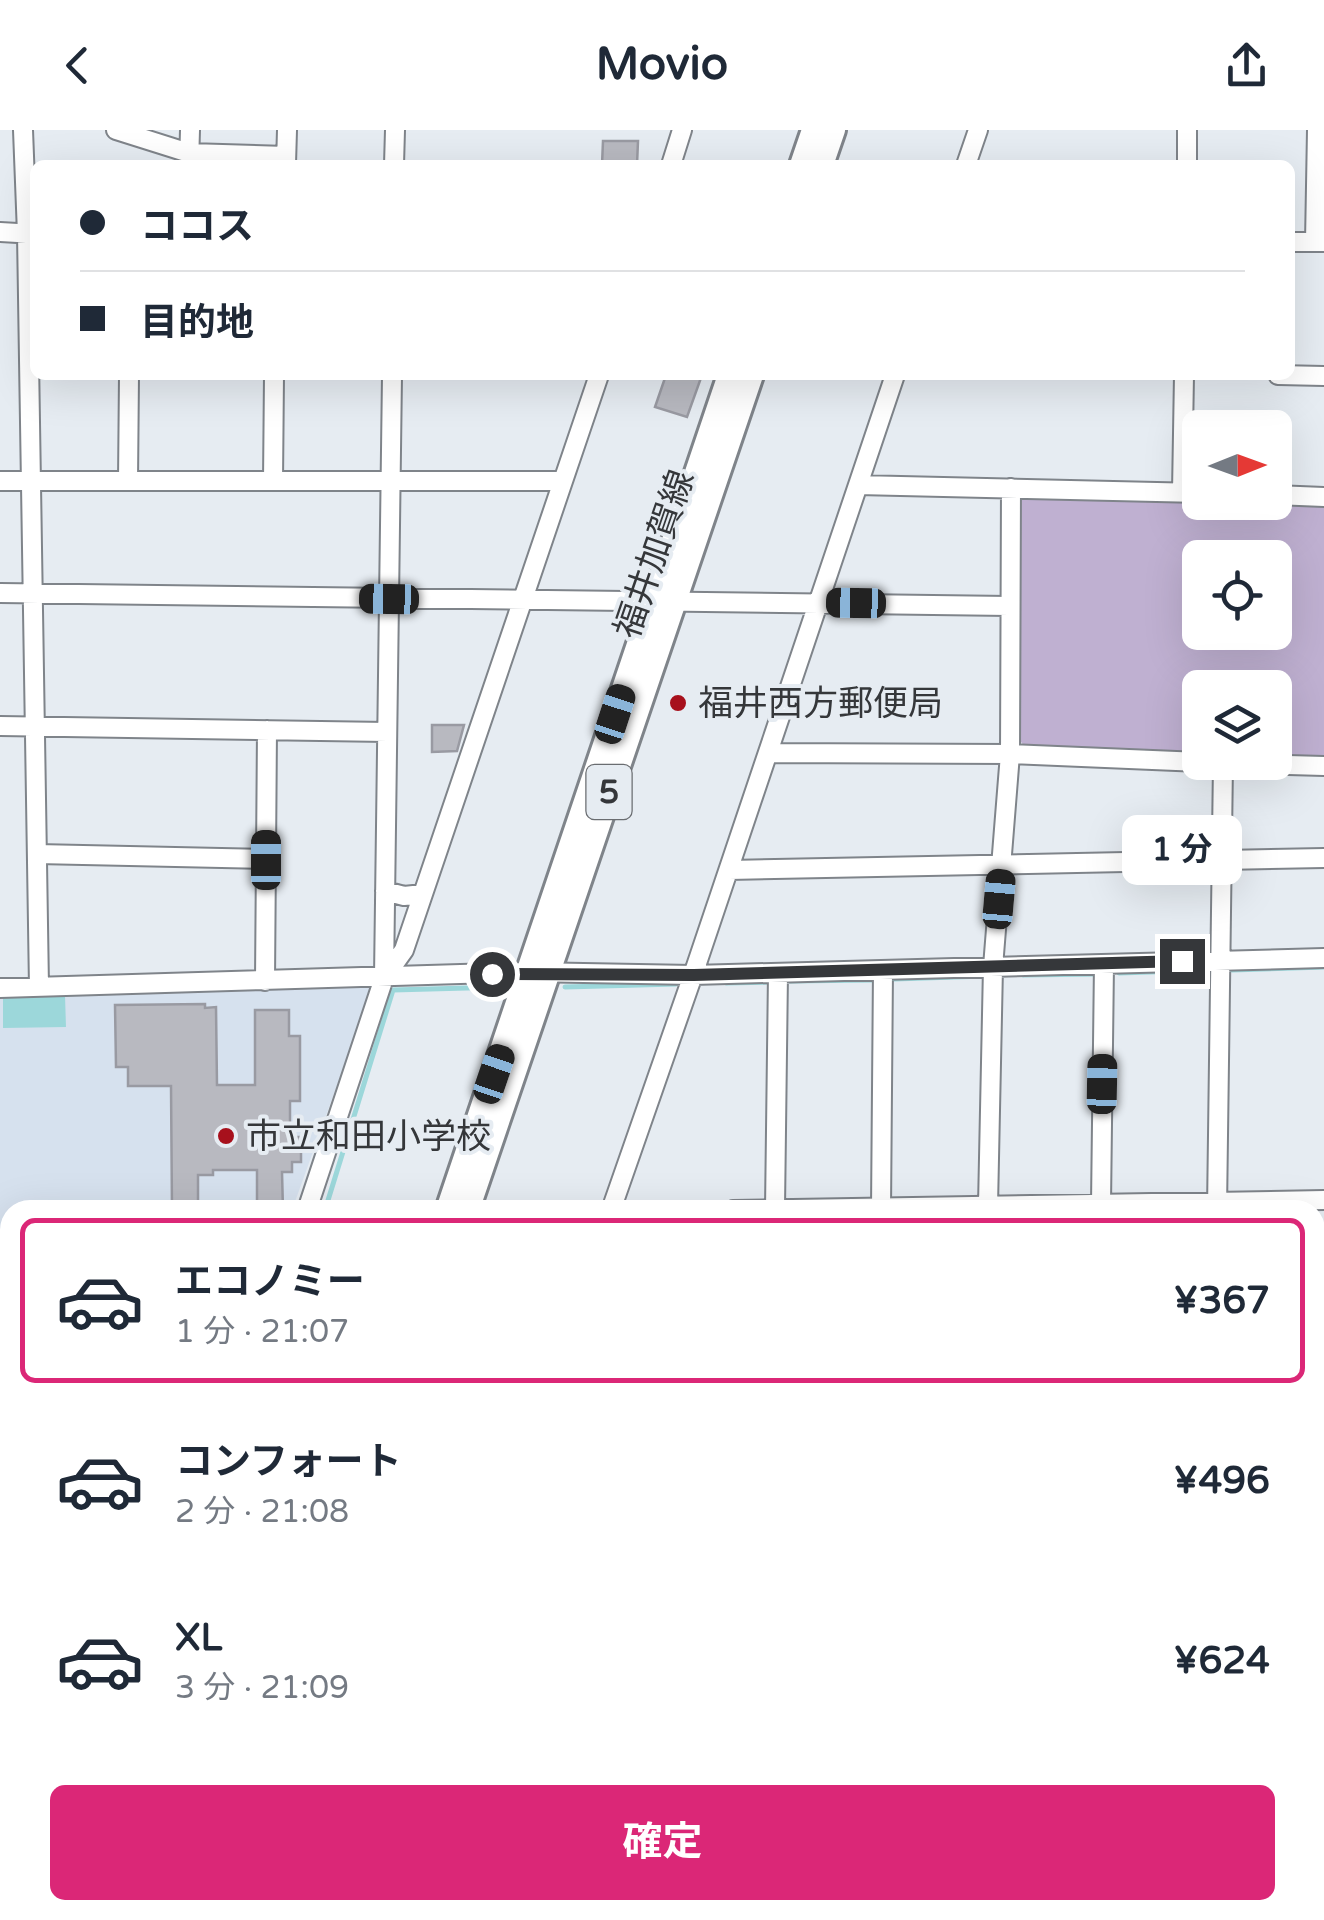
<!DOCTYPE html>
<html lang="ja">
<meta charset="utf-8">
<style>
body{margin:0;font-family:"Varela Round","Noto Sans JP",sans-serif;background:#f2f2f3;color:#1f2937;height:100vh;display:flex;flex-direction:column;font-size:38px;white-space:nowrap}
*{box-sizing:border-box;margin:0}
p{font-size:32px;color:#747a83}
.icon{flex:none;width:55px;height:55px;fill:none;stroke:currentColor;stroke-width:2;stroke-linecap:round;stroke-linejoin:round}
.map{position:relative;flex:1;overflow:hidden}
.sheet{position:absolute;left:0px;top:1070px;width:1325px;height:720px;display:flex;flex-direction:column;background:#fff;border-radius:30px 30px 0 0;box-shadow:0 10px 40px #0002}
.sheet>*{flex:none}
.banner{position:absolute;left:30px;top:30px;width:1265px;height:220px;border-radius:15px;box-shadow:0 10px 40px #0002;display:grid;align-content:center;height:220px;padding:0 50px;background:#fff}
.needle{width:65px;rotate:89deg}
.tools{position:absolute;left:1182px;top:280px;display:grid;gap:20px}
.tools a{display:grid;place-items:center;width:110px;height:110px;border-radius:15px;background:#fff;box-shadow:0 10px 40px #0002;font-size:50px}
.end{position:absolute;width:45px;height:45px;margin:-22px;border:12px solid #35373a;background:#fff;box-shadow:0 0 0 5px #fff}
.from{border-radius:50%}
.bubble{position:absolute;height:70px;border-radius:15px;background:#fff;box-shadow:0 10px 40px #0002;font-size:32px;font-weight:700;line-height:70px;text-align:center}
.car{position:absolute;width:30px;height:60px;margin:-30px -15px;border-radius:12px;box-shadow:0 0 8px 2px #0007;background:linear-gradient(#222 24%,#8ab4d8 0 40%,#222 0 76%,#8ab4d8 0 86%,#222 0)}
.banner b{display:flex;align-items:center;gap:35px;height:95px;font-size:38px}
.banner b+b{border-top:2px solid #e0e1e3}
.banner i{width:25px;height:25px;background:#1f2937}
ul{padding:18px 0 0;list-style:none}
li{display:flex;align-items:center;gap:30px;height:165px;margin:0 20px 15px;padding:0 30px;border:5px solid transparent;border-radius:15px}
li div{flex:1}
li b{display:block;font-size:38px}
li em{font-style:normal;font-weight:700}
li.selected{border-color:#db2777}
li>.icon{width:90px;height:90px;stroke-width:1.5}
.button{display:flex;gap:20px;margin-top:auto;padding:20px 50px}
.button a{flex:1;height:115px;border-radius:15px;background:#db2777;color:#fff;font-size:40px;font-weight:700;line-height:115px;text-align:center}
header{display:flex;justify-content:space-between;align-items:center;height:130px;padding:0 50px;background:#fff;font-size:45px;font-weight:700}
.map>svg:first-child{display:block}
</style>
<header><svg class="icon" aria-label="back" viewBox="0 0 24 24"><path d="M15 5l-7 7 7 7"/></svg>Movio<svg class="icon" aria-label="share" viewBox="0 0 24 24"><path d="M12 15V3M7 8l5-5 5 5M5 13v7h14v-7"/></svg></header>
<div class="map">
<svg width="1324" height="1790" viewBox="0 0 1324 1790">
<rect width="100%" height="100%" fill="#e6ecf2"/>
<path fill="#d6e1ee" d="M366,854L371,861L292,1080H10V1103H0V866Z"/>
<path fill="#bfb0d1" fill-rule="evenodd" d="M1021,365L1324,375V628L1275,626V558H1200V624L1028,620L1021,612ZM1200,428H1275V502H1200Z"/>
<path fill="#9cd7da" d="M65,866L66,897L3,898V867Z"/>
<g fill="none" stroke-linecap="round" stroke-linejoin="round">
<path stroke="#9cd7da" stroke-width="5" d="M1232,840L1324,837
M1119,843L1213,840
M1023,845L1099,844
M894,849L986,846
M790,851L875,850
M726,853L771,852
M565,857L676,854
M325,1080L393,860L504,857
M0,1758L10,1736"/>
</g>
<path fill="#b8b9c0" stroke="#999aa2" stroke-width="2.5" d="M603,11H638L637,35H602Z
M666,245H702L687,287L655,277Z
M432,595H464L457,621L432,622Z
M205,874V878L216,877L217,955H255V880H289V906H300V971H290V1007H301V1032H292V1042H282L283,1080H257V1040H213V1045H198V1080H172L171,956H128V937H116L115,875Z"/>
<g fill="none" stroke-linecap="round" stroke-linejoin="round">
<defs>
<path id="minor" d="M23,0L27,104L39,857
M116,0L189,23L286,26
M189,34L190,0
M286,34L287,0
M394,35L395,0
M671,35L682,0
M966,35L978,0
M1187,35V0
M0,102L35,104
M1290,112H1324
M1315,112L1317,0
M1278,245L1324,246
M0,351H563
M128,351L129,245
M273,351L274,245
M858,355L1200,363
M1182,362L1184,245
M1275,365L1324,367
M0,463L1009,476
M0,596L387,602
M768,623L1010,624L1200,632
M1215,633L1324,636
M37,724L266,729
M729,740L1324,728
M385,761L404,766L423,764
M384,847L392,245
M265,851L267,600
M0,858L529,842L693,845L1324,828
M1101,1074L1104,834
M988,1076L993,837L1010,624L1011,358
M775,1079L778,843
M307,1080L384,848L404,820L599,245
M611,1080L693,845L895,245
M733,1080L1324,1070
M881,1080L883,840
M1217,1080L1223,633
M0,1114H10
M1315,1357H1324
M0,1366H10
M0,1486H10
M0,1597H10
M1315,1612H1324
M0,1731L10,1708
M1315,1747H1324
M204,1790L205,1780
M381,1790V1780
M600,1790V1780
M867,1790V1780
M1206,1790V1780"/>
<path id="major" d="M801,35L813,0
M822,35L834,0
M447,1080L729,245
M468,1080L752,245"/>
<path id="highway" d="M1315,1188H1324
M0,1189H10
M1315,1213H1324
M0,1230H10
M0,1249L10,1250
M115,1790L121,1780
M137,1790L143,1780"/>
</defs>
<use href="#minor" stroke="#7f848a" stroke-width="22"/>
<use href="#major" stroke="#7f848a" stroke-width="28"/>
<use href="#highway" stroke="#7f848a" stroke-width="30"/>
<use href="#minor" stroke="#fff" stroke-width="18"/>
<use href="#major" stroke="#fff" stroke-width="22"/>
<use href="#highway" stroke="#fff" stroke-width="25"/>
</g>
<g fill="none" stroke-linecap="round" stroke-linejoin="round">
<path stroke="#35373a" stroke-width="12" d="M492,844L694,845L1182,831"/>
</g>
<g fill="#a7101c" stroke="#e6ecf2" stroke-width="4">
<circle cx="678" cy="573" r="10"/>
<circle cx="226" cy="1006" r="10"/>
</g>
<g text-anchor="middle" stroke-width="8" stroke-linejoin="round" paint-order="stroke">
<rect fill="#e6ecf2" stroke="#6a6d71" stroke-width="2.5" x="586.5" y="635" width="45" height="54" rx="8"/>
<g font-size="32" font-weight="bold" fill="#35373a">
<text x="609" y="673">5</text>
</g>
<g font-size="35" fill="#35373a" stroke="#e6ecf2">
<text transform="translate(654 424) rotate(-71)" y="12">福井加賀線</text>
</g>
<g font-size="35" fill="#35373a" stroke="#e6ecf2" text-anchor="start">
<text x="698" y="585">福井西方郵便局</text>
<text x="246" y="1018">市立和田小学校</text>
</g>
</g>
</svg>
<div class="tools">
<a><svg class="needle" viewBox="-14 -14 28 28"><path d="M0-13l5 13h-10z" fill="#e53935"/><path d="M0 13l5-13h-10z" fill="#747a83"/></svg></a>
<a><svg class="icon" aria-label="locate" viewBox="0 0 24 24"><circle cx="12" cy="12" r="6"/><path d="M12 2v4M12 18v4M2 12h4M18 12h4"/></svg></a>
<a><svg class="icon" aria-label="layers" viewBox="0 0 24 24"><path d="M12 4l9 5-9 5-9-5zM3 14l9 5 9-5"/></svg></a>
</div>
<i class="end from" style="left:492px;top:844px"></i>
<i class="end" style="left:1182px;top:831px"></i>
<div class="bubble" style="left:1122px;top:685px;width:120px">1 分</div>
<i class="car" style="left:389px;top:469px;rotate:271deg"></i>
<i class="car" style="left:856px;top:473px;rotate:271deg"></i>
<i class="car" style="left:615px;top:584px;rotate:18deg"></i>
<i class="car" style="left:266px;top:730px;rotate:0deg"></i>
<i class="car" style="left:999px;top:769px;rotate:5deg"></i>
<i class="car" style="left:494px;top:944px;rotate:19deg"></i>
<i class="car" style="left:1102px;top:954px;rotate:1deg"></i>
<div class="banner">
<b><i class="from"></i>ココス</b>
<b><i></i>目的地</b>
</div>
<section class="sheet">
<ul>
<li class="selected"><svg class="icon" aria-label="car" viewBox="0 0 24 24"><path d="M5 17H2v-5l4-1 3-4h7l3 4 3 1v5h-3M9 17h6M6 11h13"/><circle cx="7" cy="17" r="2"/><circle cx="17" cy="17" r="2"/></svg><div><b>エコノミー</b><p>1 分 · 21:07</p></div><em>¥367</em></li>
<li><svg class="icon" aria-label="car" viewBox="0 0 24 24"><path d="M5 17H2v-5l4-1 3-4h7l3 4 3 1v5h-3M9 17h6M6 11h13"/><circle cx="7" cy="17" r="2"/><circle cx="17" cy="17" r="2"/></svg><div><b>コンフォート</b><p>2 分 · 21:08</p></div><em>¥496</em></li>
<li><svg class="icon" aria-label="car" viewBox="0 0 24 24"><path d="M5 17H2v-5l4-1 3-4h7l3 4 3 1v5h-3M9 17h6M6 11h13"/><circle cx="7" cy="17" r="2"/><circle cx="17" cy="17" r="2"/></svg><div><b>XL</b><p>3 分 · 21:09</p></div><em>¥624</em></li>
</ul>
<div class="button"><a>確定</a></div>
</section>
</div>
